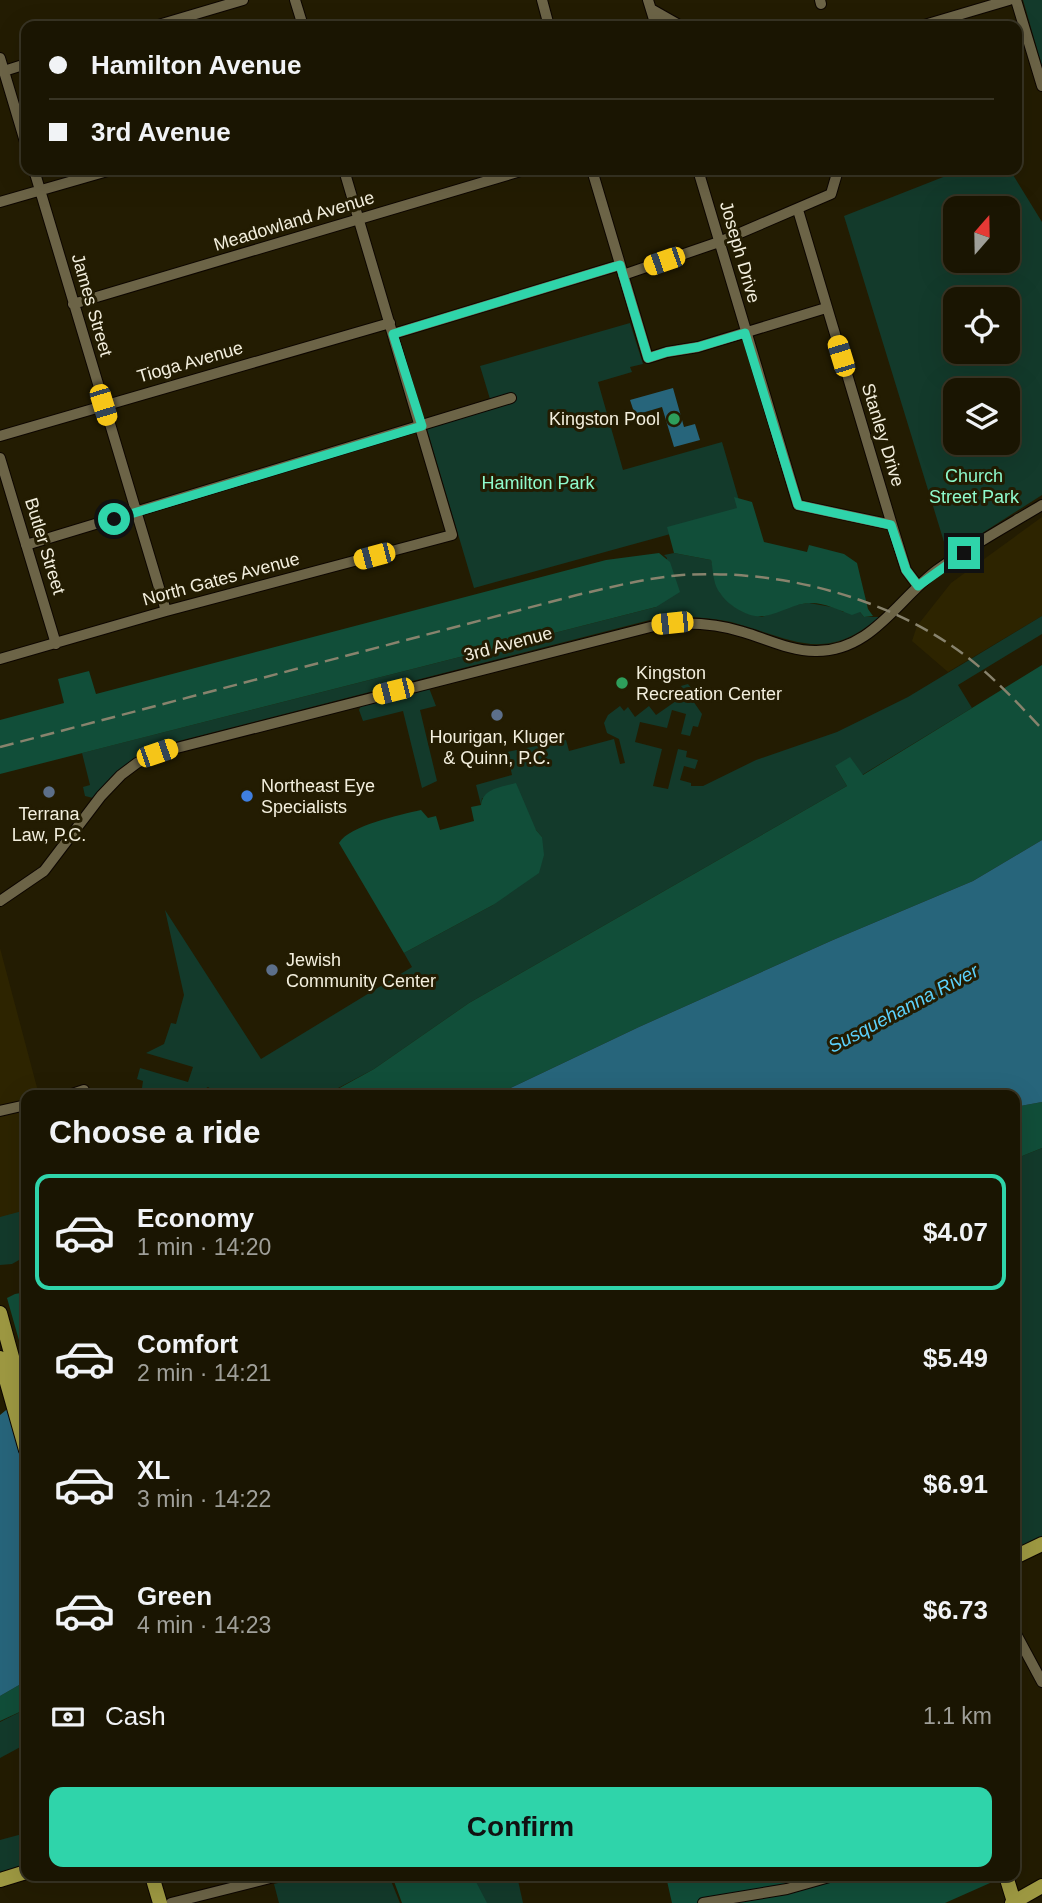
<!DOCTYPE html>
<meta charset="utf-8">
<style>
body{margin:0;font-family:Helvetica,sans-serif;background:#272211;color:#f1f3f6;height:100vh;display:flex;flex-direction:column;font-size:26px;white-space:nowrap}
*{box-sizing:border-box;margin:0}
p{font-size:23px;color:#9f9f99}
.icon{flex:none;width:38px;height:38px;fill:none;stroke:currentColor;stroke-width:2;stroke-linecap:round;stroke-linejoin:round}
.map{position:relative;flex:1;overflow:hidden}
.details{position:absolute;left:21px;top:1090px;width:999px;height:791px;display:flex;flex-direction:column;background:#1a1502;border-radius:14px;box-shadow:0 7px 28px #0002,0 0 0 2px #383424}
.details>*{flex:none}
.hud{position:absolute;left:21px;top:21px;width:1001px;height:154px;border-radius:14px;box-shadow:0 7px 28px #0002,0 0 0 2px #383424;display:grid;align-content:center;height:154px;padding:0 28px;background:#1a1502}
.needle{width:46px;rotate:20deg}
.fabs{position:absolute;left:943px;top:196px;display:grid;gap:14px}
.fabs a{display:grid;place-items:center;width:77px;height:77px;border-radius:14px;background:#1a1502;box-shadow:0 7px 28px #0002,0 0 0 2px #383424;font-size:35px}
.end{position:absolute;width:32px;height:32px;margin:-16px;border:9px solid #2fd4aa;background:#111;box-shadow:0 0 0 4px #111}
.from{border-radius:50%}
.car{position:absolute;width:21px;height:42px;margin:-21px -10px;border-radius:9px;box-shadow:0 0 5px 2px #0007;background:linear-gradient(#f5c518 24%,#345 0 40%,#f5c518 0 76%,#345 0 86%,#f5c518 0)}
.hud b{display:flex;align-items:center;gap:24px;height:66px;font-size:26px}
.hud b+b{border-top:2px solid #383424}
.hud i{width:18px;height:18px;background:#f1f3f6}
ul{padding:0;list-style:none}
li{display:flex;align-items:center;gap:21px;height:116px;margin:0 14px 10px;padding:0 14px;border:4px solid transparent;border-radius:14px}
li div{flex:1}
li b{display:block;font-size:26px}
li em{font-style:normal;font-weight:700}
li.on{border-color:#2fd4aa}
li>.icon{width:63px;height:63px;stroke-width:1.5}
h2{padding:0 28px;font-size:32px;line-height:84px}
.pay{display:flex;align-items:center;gap:18px;height:77px;padding:0 28px;font-size:26px}
.pay p{margin-inline-start:auto}
.primary-button{display:flex;gap:14px;margin-top:auto;padding:14px 28px}
.primary-button a{flex:1;height:80px;border-radius:14px;background:#2fd4aa;color:#111;font-size:28px;font-weight:700;line-height:80px;text-align:center}
.map>svg:first-child{display:block}
</style>
<div class="map">
<svg width="1042" height="1903" viewBox="0 0 1042 1903">
<rect width="100%" height="100%" fill="#231c02"/>
<path fill="#2d2400" d="M1042,517V616L948,672L912,641L917,626L951,583Z
M0,948L39,1095L26,1096V1218L0,1232Z"/>
<path fill="#133a2b" fill-rule="evenodd" d="M1023,0H1042V66Z
M961,170H1010L1042,222V495L948,555L844,216ZM1008,208V261H956V208ZM1008,299V352H956V299ZM956,390H1008V443H956Z
M630,323L643,364L630,367L632,372L598,382L623,470L722,442L743,514L474,588L427,429L493,409L480,366Z
M674,553L711,560L720,593L732,605L743,612L762,617L794,605L809,603L837,608L843,612H860L864,617H879C824,665 791,638 731,622C705,616 677,616 650,620L167,744C135,754 114,773 93,798L85,796L83,787L90,785L82,753L656,607L667,558L664,555Z
M1042,616V634L958,685L972,708L862,775L835,766L847,786L469,1003L374,1069L325,1095H219L208,1087L195,1095H153L154,1092L142,1088L143,1081L137,1079L140,1068L188,1082L193,1067L146,1053L164,1044L171,1023L176,1024L184,995L165,910L261,1059L412,967L404,953L493,905L542,837L536,830L482,798L481,805L476,785L512,775L507,752L566,740L569,751L614,739L620,764L625,763L619,739L607,733L604,723L608,715L620,706L624,711L628,707L635,717L649,706L656,715L686,694L681,686L688,684L696,694L691,698L702,714L698,727L693,726L690,736L681,734L686,714L672,710L667,728L640,722L635,742L662,749L653,786L668,789L678,749L687,751L686,757L698,760L695,769L684,766L680,780L691,783V786H703L756,760L837,732L908,697Z
M429,688L436,706L420,710L437,781L422,788L403,711L363,721L359,710L361,706Z
M1042,1148V1538L1015,1550V1159Z
M26,1210V1256L12,1264L0,1265V1217Z
M26,1709V1744L0,1758V1722Z
M26,1833V1864L0,1872V1840Z
M306,1876H389L400,1903H279L274,1884Z
M471,1876H517L523,1903H480Z"/>
<path fill="#114e39" d="M734,497L752,502L764,542L807,552L809,545L844,554L857,563L868,609L873,616L864,617L860,612L852,615C838,610 826,603 811,603C795,603 781,613 765,616C747,619 723,603 716,586C713,578 713,569 711,560L674,553L667,527L737,508Z
M659,553L670,562L680,592L656,607L0,774V720L64,703L58,679L89,671L96,694L606,560Z
M1042,665V840L973,881L833,940L639,1027L496,1095L325,1096L374,1069L469,1003L847,786L835,766L850,757L863,775Z
M516,783L536,830L542,837L544,855L539,873L493,905L404,953L339,843C350,825 400,815 421,810L428,818L436,816L440,830L474,821L471,807L481,805C483,788 502,787 516,783Z
M1042,1102V1148L1015,1159V1107Z
M26,1292V1365L7,1298L15,1294Z
M26,1681V1709L0,1721V1696Z
M392,1876H473L487,1903H402Z
M720,1876H998L999,1879L945,1903H672L667,1881Z"/>
<path fill="#27657b" d="M673,388L684,427L695,424L700,440L674,447L662,407L635,415L630,400Z
M1042,840V1102L1015,1107V1096L496,1095L639,1027L833,940L973,881Z
M26,1394V1681L0,1696V1415Z"/>
<g fill="none" stroke-linecap="round" stroke-linejoin="round">
<defs>
<path id="minor" d="M295,0L303,26
M542,0L549,26
M648,0L656,26
M820,0L821,4
M1016,0L1042,86
M651,9L681,26
M155,26L243,0
M921,26L1009,0
M0,58L26,145
M4,71L26,64
M34,170L166,611
M592,170L648,358L667,352L698,347L826,308
M698,170L798,505L892,525
M0,202L111,170
M798,210L892,525L906,570L918,586
M623,275L719,242L831,194L838,170
M73,304L524,170
M393,334L620,265
M0,436L390,323
M0,458L56,644
M26,545L511,398
M0,659L166,611L452,535L344,170
M0,901L44,871L101,796L121,775L137,763L157,753L658,625C687,622 715,623 743,632C767,639 790,651 815,651C871,652 897,600 937,570C970,546 1007,526 1042,505
M66,1096L84,1090
M0,1111L26,1105
M1015,1632L1042,1682
M171,1903L278,1876
M703,1903L787,1889L833,1876"/>
<path id="major" d="M0,1313L26,1408
M0,1358L26,1450
M1015,1557L1042,1544
M152,1876L160,1903
M1006,1876L1014,1902
M0,1880L26,1872
M1012,1903L1042,1886"/>
</defs>
<use href="#minor" stroke="#0d0600" stroke-width="12"/>
<use href="#major" stroke="#0d0600" stroke-width="16"/>
<use href="#minor" stroke="#6c6447" stroke-width="10"/>
<use href="#major" stroke="#9e9942" stroke-width="14"/>
<path stroke="#88836d" stroke-width="2.5" stroke-dasharray="14 7" stroke-linecap="butt" d="M0,747L577,595C612,587 646,578 682,575C773,569 876,594 952,646C986,669 1014,699 1042,729"/>
</g>
<g fill="none" stroke-linecap="round" stroke-linejoin="round">
<path stroke="#2fd4aa" stroke-width="9" d="M114,519L422,426L393,334L620,265L648,358L667,352L698,347L745,333L798,505L891,525L906,570L918,586L964,553"/>
</g>
<g fill="#2e9e5b" stroke="#231c02" stroke-width="2.5">
<circle cx="674" cy="419" r="7"/>
<circle cx="622" cy="683" r="7"/>
</g>
<g fill="#5c6f8a" stroke="#231c02" stroke-width="2.5">
<circle cx="497" cy="715" r="7"/>
<circle cx="49" cy="792" r="7"/>
<circle cx="272" cy="970" r="7"/>
</g>
<circle fill="#3f7fe0" stroke="#231c02" stroke-width="2.5" cx="247" cy="796" r="7"/>
<g text-anchor="middle" stroke-width="6" stroke-linejoin="round" paint-order="stroke">
<g font-size="18" fill="#f3efde" stroke="#231c02">
<text transform="translate(294 221) rotate(-17)" y="6">Meadowland Avenue</text>
<text transform="translate(740 252) rotate(74)" y="6">Joseph Drive</text>
<text transform="translate(92 305) rotate(74)" y="6">James Street</text>
<text transform="translate(190 362) rotate(-16)" y="6">Tioga Avenue</text>
<text transform="translate(883 435) rotate(73)" y="6">Stanley Drive</text>
<text transform="translate(45 546) rotate(73)" y="6">Butler Street</text>
<text transform="translate(221 579) rotate(-15)" y="6">North Gates Avenue</text>
<text transform="translate(508 644) rotate(-15)" y="6">3rd Avenue</text>
</g>
<g font-size="18" fill="#f3efde" stroke="#231c02" text-anchor="start">
<text x="660" y="425" text-anchor="end">Kingston Pool</text>
<text x="636" y="679">Kingston<tspan x="636" dy="21">Recreation Center</tspan></text>
<text x="497" y="743" text-anchor="middle">Hourigan, Kluger<tspan x="497" dy="21">&amp; Quinn, P.C.</tspan></text>
<text x="261" y="792">Northeast Eye<tspan x="261" dy="21">Specialists</tspan></text>
<text x="49" y="820" text-anchor="middle">Terrana<tspan x="49" dy="21">Law, P.C.</tspan></text>
<text x="286" y="966">Jewish<tspan x="286" dy="21">Community Center</tspan></text>
</g>
<g font-size="18" fill="#8ffbcd" stroke="#231c02">
<text x="974" y="482">Church<tspan x="974" dy="21">Street Park</tspan></text>
<text x="538" y="489">Hamilton Park</text>
</g>
<g font-size="19" font-style="italic" fill="#5cd1fb" stroke="#231c02">
<text transform="translate(903 1008) rotate(-28)" y="7">Susquehanna River</text>
</g>
</g>
</svg>
<div class="fabs">
<a><svg class="needle" viewBox="-14 -14 28 28"><path d="M0-13l5 13h-10z" fill="#e53935"/><path d="M0 13l5-13h-10z" fill="#9f9f99"/></svg></a>
<a><svg class="icon" aria-label="locate" viewBox="0 0 24 24"><circle cx="12" cy="12" r="6"/><path d="M12 2v4M12 18v4M2 12h4M18 12h4"/></svg></a>
<a><svg class="icon" aria-label="layers" viewBox="0 0 24 24"><path d="M12 4l9 5-9 5-9-5zM3 14l9 5 9-5"/></svg></a>
</div>
<i class="end from" style="left:114px;top:519px"></i>
<i class="end" style="left:964px;top:553px"></i>
<i class="car" style="left:664px;top:261px;rotate:251deg"></i>
<i class="car" style="left:841px;top:356px;rotate:343deg"></i>
<i class="car" style="left:103px;top:405px;rotate:163deg"></i>
<i class="car" style="left:374px;top:556px;rotate:255deg"></i>
<i class="car" style="left:672px;top:623px;rotate:264deg"></i>
<i class="car" style="left:393px;top:691px;rotate:256deg"></i>
<i class="car" style="left:157px;top:753px;rotate:71deg"></i>
<div class="hud">
<b><i class="from"></i>Hamilton Avenue</b>
<b><i></i>3rd Avenue</b>
</div>
<section class="details">
<h2>Choose a ride</h2>
<ul>
<li class="on"><svg class="icon" aria-label="car" viewBox="0 0 24 24"><path d="M5 17H2v-5l4-1 3-4h7l3 4 3 1v5h-3M9 17h6M6 11h13"/><circle cx="7" cy="17" r="2"/><circle cx="17" cy="17" r="2"/></svg><div><b>Economy</b><p>1 min · 14:20</p></div><em>$4.07</em></li>
<li><svg class="icon" aria-label="car" viewBox="0 0 24 24"><path d="M5 17H2v-5l4-1 3-4h7l3 4 3 1v5h-3M9 17h6M6 11h13"/><circle cx="7" cy="17" r="2"/><circle cx="17" cy="17" r="2"/></svg><div><b>Comfort</b><p>2 min · 14:21</p></div><em>$5.49</em></li>
<li><svg class="icon" aria-label="car" viewBox="0 0 24 24"><path d="M5 17H2v-5l4-1 3-4h7l3 4 3 1v5h-3M9 17h6M6 11h13"/><circle cx="7" cy="17" r="2"/><circle cx="17" cy="17" r="2"/></svg><div><b>XL</b><p>3 min · 14:22</p></div><em>$6.91</em></li>
<li><svg class="icon" aria-label="car" viewBox="0 0 24 24"><path d="M5 17H2v-5l4-1 3-4h7l3 4 3 1v5h-3M9 17h6M6 11h13"/><circle cx="7" cy="17" r="2"/><circle cx="17" cy="17" r="2"/></svg><div><b>Green</b><p>4 min · 14:23</p></div><em>$6.73</em></li>
</ul>
<div class="pay"><svg class="icon" aria-label="cash" viewBox="0 0 24 24"><path d="M3 7h18v10H3z"/><circle cx="12" cy="12" r="2"/></svg>Cash<p>1.1 km</p></div>
<div class="primary-button"><a>Confirm</a></div>
</section>
</div>
